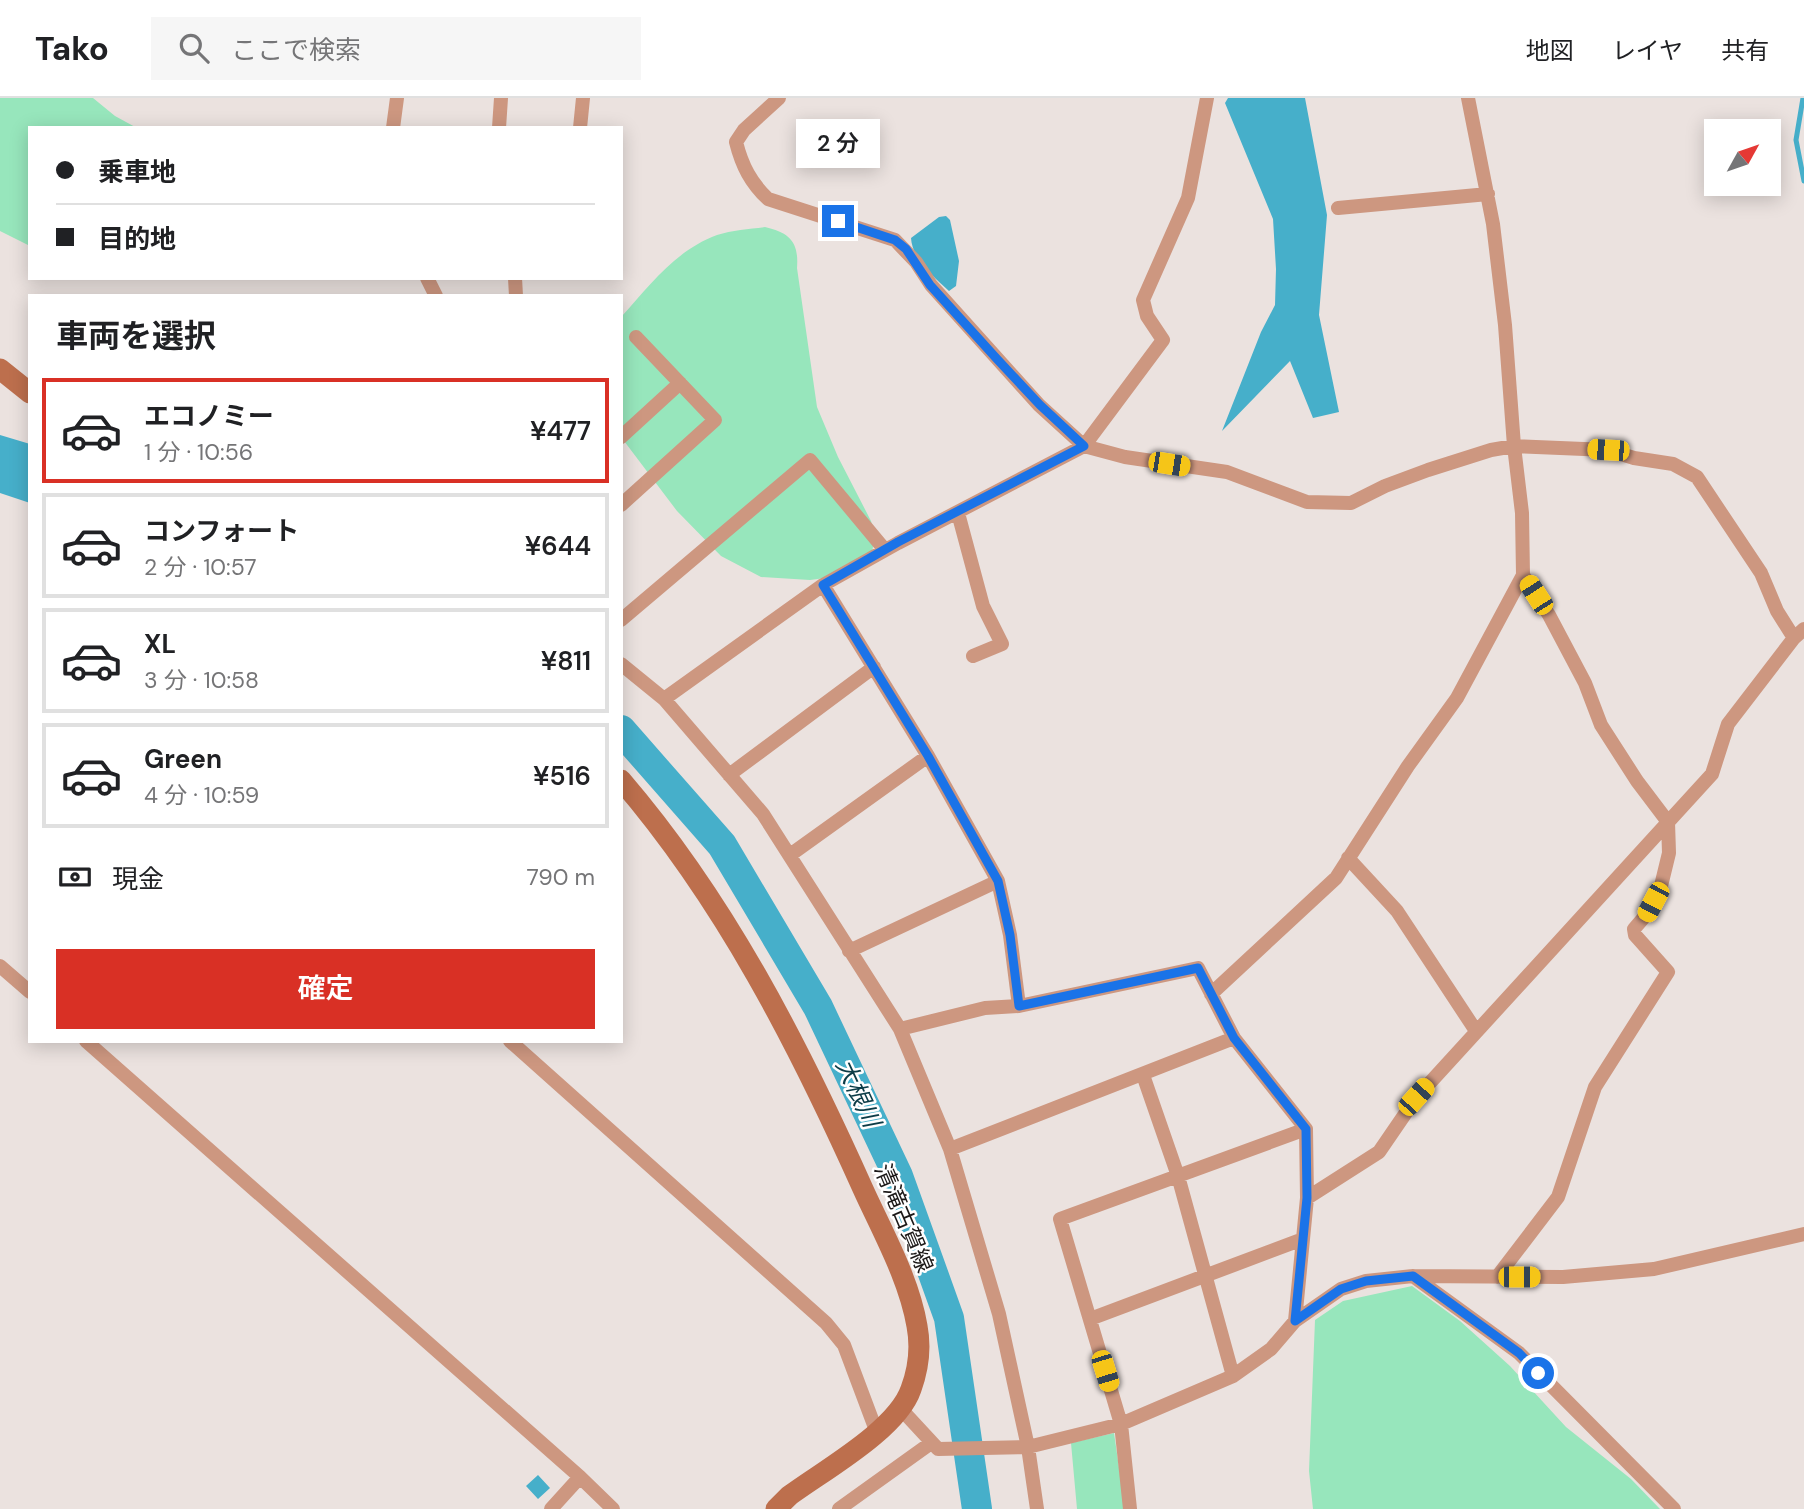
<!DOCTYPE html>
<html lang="ja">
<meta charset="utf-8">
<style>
body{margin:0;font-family:"DM Sans","Noto Sans JP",sans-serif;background:#f6f6f6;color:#202124;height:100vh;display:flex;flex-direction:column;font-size:26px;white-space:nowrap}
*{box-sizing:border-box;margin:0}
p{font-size:23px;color:#757577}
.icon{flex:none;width:38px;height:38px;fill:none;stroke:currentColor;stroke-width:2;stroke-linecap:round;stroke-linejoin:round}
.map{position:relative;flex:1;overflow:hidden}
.panel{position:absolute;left:28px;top:196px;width:595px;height:749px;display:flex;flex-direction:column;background:#fff;border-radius:0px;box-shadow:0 4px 18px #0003}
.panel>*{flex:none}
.top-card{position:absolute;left:28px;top:28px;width:595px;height:154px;border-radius:0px;box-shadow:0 4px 18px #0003;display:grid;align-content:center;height:154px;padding:0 28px;background:#fff}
.needle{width:46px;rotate:50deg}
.controls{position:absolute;left:1704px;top:21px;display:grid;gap:14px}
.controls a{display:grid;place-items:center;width:77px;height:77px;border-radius:0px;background:#fff;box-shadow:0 4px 18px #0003;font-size:35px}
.end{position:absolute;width:32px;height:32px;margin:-16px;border:9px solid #1a73e8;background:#fff;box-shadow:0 0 0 4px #fff}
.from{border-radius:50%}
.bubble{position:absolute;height:49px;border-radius:0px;background:#fff;box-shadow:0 4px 18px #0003;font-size:23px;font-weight:600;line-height:49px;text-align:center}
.car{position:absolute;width:21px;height:42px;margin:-21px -10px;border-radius:9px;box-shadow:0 0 5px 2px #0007;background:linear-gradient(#f5c518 24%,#345 0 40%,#f5c518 0 76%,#345 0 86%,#f5c518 0)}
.top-card b{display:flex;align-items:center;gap:24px;height:66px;font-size:26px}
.top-card b+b{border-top:2px solid #e0e0e0}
.top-card i{width:18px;height:18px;background:#202124}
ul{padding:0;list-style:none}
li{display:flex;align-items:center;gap:21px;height:105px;margin:0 14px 10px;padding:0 14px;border:4px solid #e0e0e0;border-radius:0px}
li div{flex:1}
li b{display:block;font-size:26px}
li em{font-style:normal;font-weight:600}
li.on{border-color:#d93025}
li>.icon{width:63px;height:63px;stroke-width:1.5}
h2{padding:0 28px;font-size:32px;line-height:84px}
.pay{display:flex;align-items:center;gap:18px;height:77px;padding:0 28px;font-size:26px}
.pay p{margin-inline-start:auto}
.action{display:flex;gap:14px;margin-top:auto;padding:14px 28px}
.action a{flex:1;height:80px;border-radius:0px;background:#d93025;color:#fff;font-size:28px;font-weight:600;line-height:80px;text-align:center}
header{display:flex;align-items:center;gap:42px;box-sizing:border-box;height:98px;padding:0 35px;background:#fff;border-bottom:2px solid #e0e0e0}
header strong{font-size:33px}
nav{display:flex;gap:38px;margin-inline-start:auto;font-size:24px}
.search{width:490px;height:63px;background:#f6f6f6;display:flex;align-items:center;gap:18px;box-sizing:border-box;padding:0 24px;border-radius:0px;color:#757577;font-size:26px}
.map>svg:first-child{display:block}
</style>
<header>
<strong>Tako</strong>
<div class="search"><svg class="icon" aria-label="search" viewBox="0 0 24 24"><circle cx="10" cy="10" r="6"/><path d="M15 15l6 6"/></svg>ここで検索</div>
<nav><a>地図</a><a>レイヤ</a><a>共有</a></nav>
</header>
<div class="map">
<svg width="1804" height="1411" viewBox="0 0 1804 1411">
<rect width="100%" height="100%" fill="#ebe2df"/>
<path fill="#97e6bc" d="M0,0H93L115,18L137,30H30V148L0,133Z
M765,129C790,135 799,144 797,170L817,309L838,359L871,423L875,438L872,454L840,478L810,482L761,479L721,458L677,413L621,339L622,218C650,187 676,152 717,137C732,132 750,131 765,129Z
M1412,1188L1460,1223L1510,1268L1566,1329L1631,1381L1660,1411H1313L1309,1373L1315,1222L1343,1203Z
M1114,1335L1125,1411H1077L1071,1345Z"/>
<path fill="#46afca" d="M1228,0H1305L1327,117L1319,217L1339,314L1313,320L1290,263L1222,333L1261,234L1275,207L1276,171L1273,121L1225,5Z
M946,118L950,122L959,163L956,188L949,193C935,180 912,161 911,140L939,119Z
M0,337L30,346V405L0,395Z
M538,1377L550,1390L538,1401L526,1388Z"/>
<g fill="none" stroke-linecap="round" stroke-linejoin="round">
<path stroke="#46afca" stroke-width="5" d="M1803,0L1796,42L1804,83"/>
<path stroke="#46afca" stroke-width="30" d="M621,632L722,747L818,909L898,1078L949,1220L977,1411"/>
<path stroke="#cd9780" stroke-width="14" d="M779,0L744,32L736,44C742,68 751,85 768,101L895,142L916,164L931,187L1039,307L1084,348L1125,359L1227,374L1307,404L1351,405L1385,388L1428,372L1491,352L1514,348L1608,352L1634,360L1673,366L1697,379L1761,475L1777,513L1794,540
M393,30L397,0
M499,30L501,0
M580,30L583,0
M1338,110L1488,96
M427,180L436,198
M515,180L516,198
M621,339L680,285
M621,407L715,322L636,239
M958,415L983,508L1002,546L973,558
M823,487L928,658L998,783L1010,837L1019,908
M621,522L810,362L885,452
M621,566L664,601L763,716L900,931L950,1051L999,1216L1028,1349L1037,1411
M664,601L823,487L898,445L1084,348L1163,242L1147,218L1143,202L1188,100L1207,0
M729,677L874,569
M790,757L928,658
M1348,760L1397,813L1476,933
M849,853L998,783
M0,868L30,894
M1211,896L1336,780L1408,668L1457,600L1523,477L1522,415L1514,348L1505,227L1493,126L1468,0
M900,931L985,910L1019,908L1198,870L1234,940L1306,1031L1307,1100L1295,1223
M86,943L580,1379L613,1411
M510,943L826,1225L844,1247L877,1335
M1143,977L1178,1078L1233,1278
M950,1051L1234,940
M1307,1100L1379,1054L1416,1000L1712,676L1728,626L1794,540L1804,531
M1413,1178L1519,1255L1674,1411
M1497,1179L1558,1099L1595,989L1668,874L1635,837L1634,831L1646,817L1660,792L1669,755L1668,724L1637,683L1601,627L1585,585L1549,517L1523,477
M1090,1221L1303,1141
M900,1310L938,1351L1028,1349L1121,1326L1233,1278L1271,1251L1295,1223L1341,1191L1366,1183L1413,1178L1563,1179L1654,1171L1804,1136
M551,1411L580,1379
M839,1411L931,1345
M1130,1411L1121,1326L1060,1121L1306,1031"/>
<path stroke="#bd6f4d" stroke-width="21" d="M0,271L30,295
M621,682C725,803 798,946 863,1091C883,1135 909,1181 917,1228C921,1249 918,1272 911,1291C897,1332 824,1372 789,1398L776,1411"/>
</g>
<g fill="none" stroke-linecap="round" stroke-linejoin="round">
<path stroke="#1a73e8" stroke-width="9" d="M838,123L895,142L906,151L930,187L997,261L1040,307L1084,348L898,444L823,487L928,658L998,783L1010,837L1019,908L1198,870L1234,940L1306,1031L1307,1100L1295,1223L1341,1191L1366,1183L1413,1178L1519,1255L1538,1275"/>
</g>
<g text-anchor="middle" stroke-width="5" stroke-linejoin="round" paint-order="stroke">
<g font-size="23" fill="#1c1918" stroke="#fff">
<text transform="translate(904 1120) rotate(67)" y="8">清滝古賀線</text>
</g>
<g font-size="24" font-style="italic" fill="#0b3c47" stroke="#fff">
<text transform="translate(858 995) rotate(65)" y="8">大根川</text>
</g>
</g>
</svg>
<div class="controls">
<a><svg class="needle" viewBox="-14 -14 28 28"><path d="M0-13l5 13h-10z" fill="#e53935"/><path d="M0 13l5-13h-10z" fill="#757577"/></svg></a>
</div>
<i class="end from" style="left:1538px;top:1275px"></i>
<i class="end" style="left:838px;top:123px"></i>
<div class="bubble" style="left:796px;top:21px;width:84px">2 分</div>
<i class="car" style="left:1608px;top:352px;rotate:273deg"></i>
<i class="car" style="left:1169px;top:366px;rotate:99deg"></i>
<i class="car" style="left:1536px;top:497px;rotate:327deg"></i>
<i class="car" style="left:1653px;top:804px;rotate:208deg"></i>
<i class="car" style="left:1416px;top:999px;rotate:42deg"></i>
<i class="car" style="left:1519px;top:1179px;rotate:90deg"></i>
<i class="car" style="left:1105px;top:1273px;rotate:163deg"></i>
<div class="top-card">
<b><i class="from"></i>乗車地</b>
<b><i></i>目的地</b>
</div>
<section class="panel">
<h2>車両を選択</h2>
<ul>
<li class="on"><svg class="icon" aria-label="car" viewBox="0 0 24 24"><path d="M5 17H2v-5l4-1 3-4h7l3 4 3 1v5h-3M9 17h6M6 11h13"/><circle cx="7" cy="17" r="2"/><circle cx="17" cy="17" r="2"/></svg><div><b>エコノミー</b><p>1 分 · 10:56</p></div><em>¥477</em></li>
<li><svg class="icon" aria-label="car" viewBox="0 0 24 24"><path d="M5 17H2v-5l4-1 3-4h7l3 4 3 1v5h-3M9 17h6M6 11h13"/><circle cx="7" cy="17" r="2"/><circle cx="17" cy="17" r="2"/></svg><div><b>コンフォート</b><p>2 分 · 10:57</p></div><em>¥644</em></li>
<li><svg class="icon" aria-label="car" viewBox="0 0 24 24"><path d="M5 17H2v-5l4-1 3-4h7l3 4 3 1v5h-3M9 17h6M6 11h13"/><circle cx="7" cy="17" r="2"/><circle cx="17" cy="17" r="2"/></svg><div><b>XL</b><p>3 分 · 10:58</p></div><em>¥811</em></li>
<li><svg class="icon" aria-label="car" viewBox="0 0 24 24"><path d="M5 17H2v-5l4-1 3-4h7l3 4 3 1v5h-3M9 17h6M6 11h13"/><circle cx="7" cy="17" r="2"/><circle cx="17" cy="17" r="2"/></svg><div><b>Green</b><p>4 分 · 10:59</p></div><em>¥516</em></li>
</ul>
<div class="pay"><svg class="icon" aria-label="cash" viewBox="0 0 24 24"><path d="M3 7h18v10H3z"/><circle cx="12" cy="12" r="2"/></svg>現金<p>790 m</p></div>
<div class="action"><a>確定</a></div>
</section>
</div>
